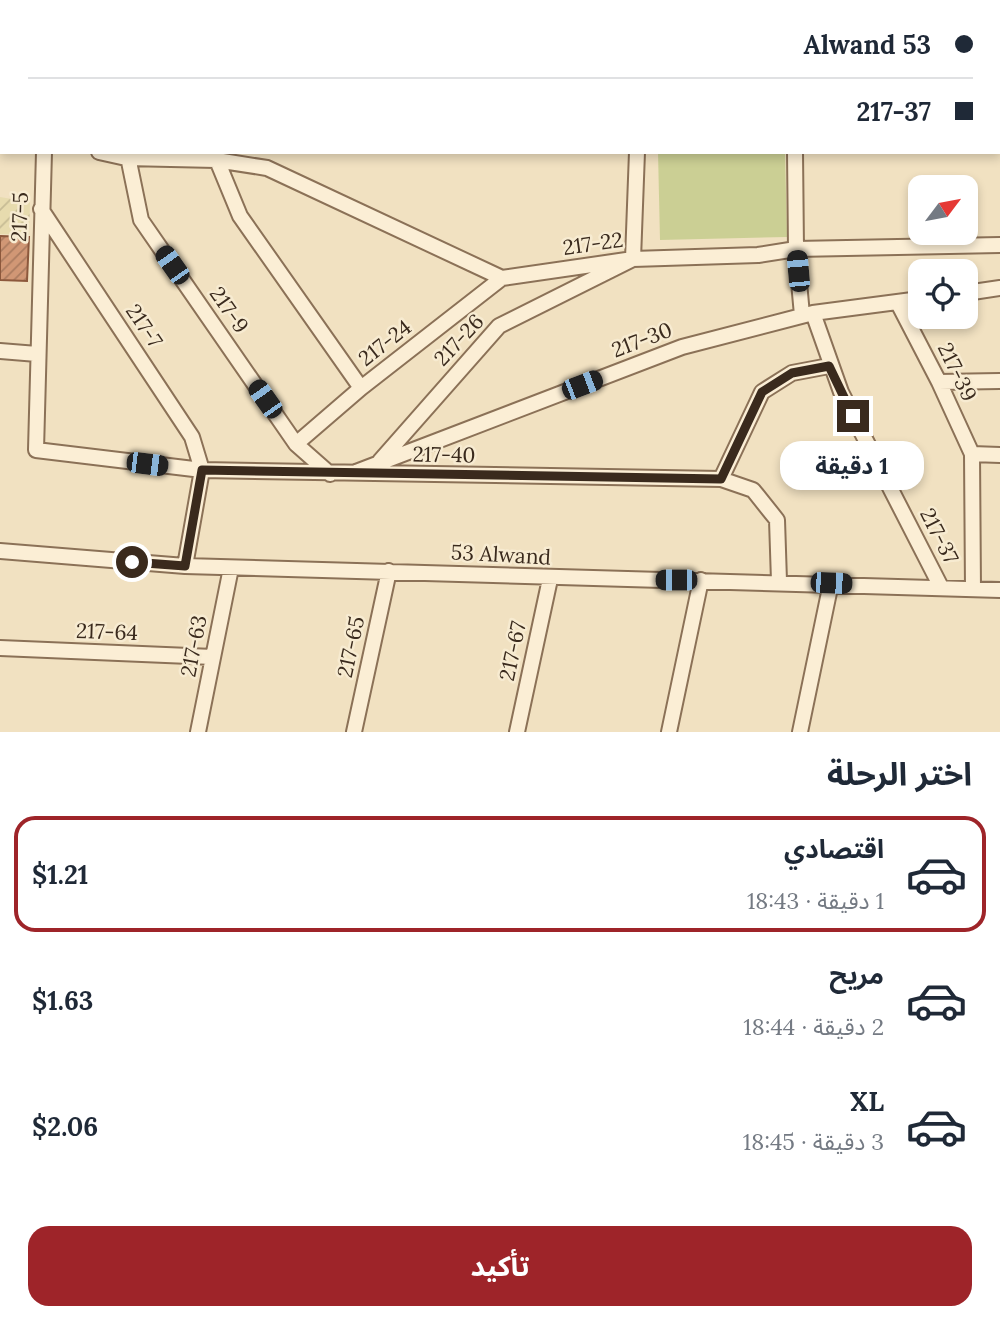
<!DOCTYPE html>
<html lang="ar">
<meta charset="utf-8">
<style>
body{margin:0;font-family:Lora,"Noto Sans Arabic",serif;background:#f6f6f7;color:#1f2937;direction:rtl;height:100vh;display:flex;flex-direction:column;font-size:26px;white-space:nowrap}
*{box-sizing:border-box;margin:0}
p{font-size:23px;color:#747a83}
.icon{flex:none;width:38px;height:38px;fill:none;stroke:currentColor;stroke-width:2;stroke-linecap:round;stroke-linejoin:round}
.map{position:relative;height:732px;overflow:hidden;direction:ltr}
.drawer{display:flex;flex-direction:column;background:#fff;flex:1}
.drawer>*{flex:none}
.hud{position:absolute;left:0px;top:0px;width:1001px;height:154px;box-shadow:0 4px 10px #0003;direction:rtl;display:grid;align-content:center;height:154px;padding:0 28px;background:#fff}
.needle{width:46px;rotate:58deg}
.tools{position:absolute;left:908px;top:175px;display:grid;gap:14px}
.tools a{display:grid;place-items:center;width:70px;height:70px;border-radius:14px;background:#fff;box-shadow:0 4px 10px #0003;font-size:35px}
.end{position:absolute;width:32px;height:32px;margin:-16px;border:9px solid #3a2a1d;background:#fff;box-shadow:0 0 0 4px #fff}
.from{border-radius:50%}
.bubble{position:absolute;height:49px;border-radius:21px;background:#fff;box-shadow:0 4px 10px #0003;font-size:23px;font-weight:700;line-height:49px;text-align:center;direction:rtl}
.car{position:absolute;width:21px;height:42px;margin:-21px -10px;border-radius:9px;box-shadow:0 0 5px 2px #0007;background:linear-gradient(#222 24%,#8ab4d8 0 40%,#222 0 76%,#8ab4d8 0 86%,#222 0)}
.hud b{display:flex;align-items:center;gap:24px;height:66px;font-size:26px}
.hud b+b{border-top:2px solid #e0e1e3}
.hud i{width:18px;height:18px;background:#1f2937}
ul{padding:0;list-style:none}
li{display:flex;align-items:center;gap:21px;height:116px;margin:0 14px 10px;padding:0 14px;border:4px solid transparent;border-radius:21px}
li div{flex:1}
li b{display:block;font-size:26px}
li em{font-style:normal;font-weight:700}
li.current{border-color:#9e2429}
li>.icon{width:63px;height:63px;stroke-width:1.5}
h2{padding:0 28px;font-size:32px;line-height:84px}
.action{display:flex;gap:14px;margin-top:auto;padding:14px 28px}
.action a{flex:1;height:80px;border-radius:21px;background:#9e2429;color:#fff;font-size:28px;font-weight:700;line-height:80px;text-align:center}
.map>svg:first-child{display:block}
</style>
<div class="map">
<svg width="1000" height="732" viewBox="0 0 1000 732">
<defs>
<pattern id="farmland-furrows" width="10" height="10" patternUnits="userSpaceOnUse" patternTransform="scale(1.75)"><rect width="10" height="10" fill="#e7dbae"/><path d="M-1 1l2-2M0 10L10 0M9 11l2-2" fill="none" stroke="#c7bc95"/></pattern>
<pattern id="building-hatch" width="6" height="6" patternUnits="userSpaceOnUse" patternTransform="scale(1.75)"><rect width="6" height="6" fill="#d19775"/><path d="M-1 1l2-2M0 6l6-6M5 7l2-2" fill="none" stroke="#ab7b5f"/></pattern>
</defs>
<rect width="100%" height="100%" fill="#f1e1c1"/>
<path fill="url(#farmland-furrows)" d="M0,197L30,202L29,235L0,234Z"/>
<path fill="#cbcf94" d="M658,152H785L787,237L660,240Z"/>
<path fill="url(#building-hatch)" stroke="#8c583c" stroke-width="2" d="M0,236L29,237L27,281L0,280Z"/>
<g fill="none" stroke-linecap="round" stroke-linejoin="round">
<defs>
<path id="street" d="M144,0L160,2
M581,0V2
M53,2V0
M871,2V0
M999,119H1000
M0,130H2
M44,152L36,450L202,470L721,479L753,490L777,520L779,581
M99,152L126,158L216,160L267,168L502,278L633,259L758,255L796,249L1000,245
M127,152L141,220L296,444L330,474
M795,152L796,249L802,315
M214,153L240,216L361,388
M41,209L192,437L202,470L185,566
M966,293L1000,288
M898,303L939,382L972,454L973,589
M813,313L841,392L941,587
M0,351L37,354
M939,382L1000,381
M296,444L361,388L502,278
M972,454L1000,455
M380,461L499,326L633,259L637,152
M356,472L682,347L813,313L920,299
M721,479L762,392L792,373L829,366
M0,551L185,566L1000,590
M0,648L213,657
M198,732L231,568
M354,732L389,571
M517,732L550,579
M669,732L701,580
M800,732L831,583"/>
</defs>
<use href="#street" stroke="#8b7157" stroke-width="18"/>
<use href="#street" stroke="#fbeed5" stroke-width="14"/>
</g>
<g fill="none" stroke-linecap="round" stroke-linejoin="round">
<path stroke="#3a2a1d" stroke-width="9" d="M132,562L185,566L202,470L721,479L762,392L792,373L829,366L853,416"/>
</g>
<g text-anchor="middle" stroke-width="5" stroke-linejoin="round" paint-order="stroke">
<g font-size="21" fill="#3a2a1d" stroke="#f7ebd1">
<text transform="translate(20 217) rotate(-88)" y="7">217-5</text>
<text transform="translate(593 244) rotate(-8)" y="7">217-22</text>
<text transform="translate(229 310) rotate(55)" y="7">217-9</text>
<text transform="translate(144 326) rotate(56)" y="7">217-7</text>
<text transform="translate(459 340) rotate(-47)" y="7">217-26</text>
<text transform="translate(642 340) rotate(-21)" y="7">217-30</text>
<text transform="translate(385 343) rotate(-38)" y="7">217-24</text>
<text transform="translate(957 372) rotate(64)" y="7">217-39</text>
<text transform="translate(444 455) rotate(1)" y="7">217-40</text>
<text transform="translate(939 536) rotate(63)" y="7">217-37</text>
<text transform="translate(501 555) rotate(3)" y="7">53 Alwand</text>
<text transform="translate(107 632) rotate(2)" y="7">217-64</text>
<text transform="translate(194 646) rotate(-79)" y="7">217-63</text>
<text transform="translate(351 647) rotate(-78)" y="7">217-65</text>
<text transform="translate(513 651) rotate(-78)" y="7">217-67</text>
</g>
</g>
</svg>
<div class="tools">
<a><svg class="needle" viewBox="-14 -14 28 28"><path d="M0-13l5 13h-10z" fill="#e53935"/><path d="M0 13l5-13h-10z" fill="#747a83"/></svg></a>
<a><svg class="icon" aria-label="locate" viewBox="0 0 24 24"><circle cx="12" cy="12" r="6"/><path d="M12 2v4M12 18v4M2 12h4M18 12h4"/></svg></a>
</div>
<i class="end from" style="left:132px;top:562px"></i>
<i class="end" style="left:853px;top:416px"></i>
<div class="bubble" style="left:780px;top:441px;width:144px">1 دقيقة</div>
<i class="car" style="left:172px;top:265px;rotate:325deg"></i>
<i class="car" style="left:798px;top:271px;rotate:355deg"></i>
<i class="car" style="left:582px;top:385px;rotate:69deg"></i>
<i class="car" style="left:265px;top:399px;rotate:325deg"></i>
<i class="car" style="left:147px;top:464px;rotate:97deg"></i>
<i class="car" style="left:676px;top:580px;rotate:270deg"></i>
<i class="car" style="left:831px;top:583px;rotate:92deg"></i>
<div class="hud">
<b><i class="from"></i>53 Alwand</b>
<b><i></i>217-37</b>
</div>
</div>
<section class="drawer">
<h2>اختر الرحلة</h2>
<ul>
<li class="current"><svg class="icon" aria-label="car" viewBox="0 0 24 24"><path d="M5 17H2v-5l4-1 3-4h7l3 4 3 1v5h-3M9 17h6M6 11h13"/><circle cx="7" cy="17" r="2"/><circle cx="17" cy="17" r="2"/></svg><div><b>اقتصادي</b><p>1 دقيقة · 18:43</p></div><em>$1.21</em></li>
<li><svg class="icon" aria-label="car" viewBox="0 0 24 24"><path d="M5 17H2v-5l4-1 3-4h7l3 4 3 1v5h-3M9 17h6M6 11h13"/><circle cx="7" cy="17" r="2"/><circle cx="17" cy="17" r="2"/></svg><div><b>مريح</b><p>2 دقيقة · 18:44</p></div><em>$1.63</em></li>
<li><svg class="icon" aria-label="car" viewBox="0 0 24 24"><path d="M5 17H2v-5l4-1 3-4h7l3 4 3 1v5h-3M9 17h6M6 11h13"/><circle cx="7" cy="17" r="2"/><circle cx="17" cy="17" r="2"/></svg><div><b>XL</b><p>3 دقيقة · 18:45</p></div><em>$2.06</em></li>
</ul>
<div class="action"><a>تأكيد</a></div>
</section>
